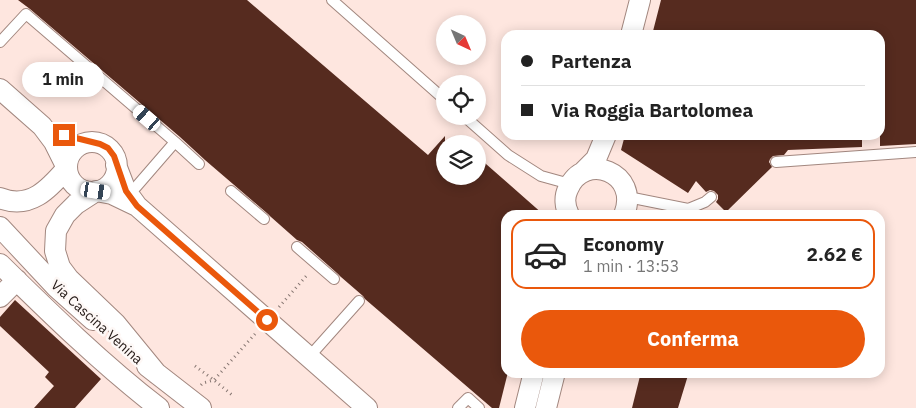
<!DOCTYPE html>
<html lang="it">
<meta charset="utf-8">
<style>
body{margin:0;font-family:"IBM Plex Sans",sans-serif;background:#f2f2f2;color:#222;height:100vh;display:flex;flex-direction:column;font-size:19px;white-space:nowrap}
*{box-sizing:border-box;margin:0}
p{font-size:16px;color:#767676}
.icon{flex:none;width:28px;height:28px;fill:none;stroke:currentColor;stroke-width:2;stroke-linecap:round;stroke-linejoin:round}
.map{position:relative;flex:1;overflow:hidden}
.drawer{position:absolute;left:501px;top:210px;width:384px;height:168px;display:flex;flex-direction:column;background:#fff;border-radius:15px;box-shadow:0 2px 12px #0003}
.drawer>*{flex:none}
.guide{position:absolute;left:501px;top:30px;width:384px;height:110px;border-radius:15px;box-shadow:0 2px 12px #0003;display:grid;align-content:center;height:110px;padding:0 20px;background:#fff}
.needle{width:32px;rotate:136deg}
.controls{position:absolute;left:436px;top:15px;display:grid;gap:10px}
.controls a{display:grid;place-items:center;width:50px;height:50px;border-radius:50%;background:#fff;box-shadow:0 2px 12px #0003;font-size:25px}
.end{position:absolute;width:22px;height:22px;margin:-11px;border:6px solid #ea580c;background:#fff;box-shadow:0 0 0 2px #fff}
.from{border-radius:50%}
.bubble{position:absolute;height:35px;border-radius:18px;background:#fff;box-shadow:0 2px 12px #0003;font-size:16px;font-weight:700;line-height:35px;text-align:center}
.car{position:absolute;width:15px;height:30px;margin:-15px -8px;border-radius:6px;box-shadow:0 0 4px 1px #0007;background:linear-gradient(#fff 24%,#345 0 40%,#fff 0 76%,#345 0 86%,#fff 0)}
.guide b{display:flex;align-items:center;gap:18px;height:48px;font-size:19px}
.guide b+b{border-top:1px solid #e0e0e0}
.guide i{width:12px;height:12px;background:#222}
ul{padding:9px 0 0;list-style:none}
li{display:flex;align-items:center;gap:15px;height:70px;margin:0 10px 8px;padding:0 10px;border:2px solid transparent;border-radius:15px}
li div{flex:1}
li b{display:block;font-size:19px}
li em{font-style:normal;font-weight:700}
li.current{border-color:#ea580c}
li>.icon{width:45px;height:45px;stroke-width:1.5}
.cta{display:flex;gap:10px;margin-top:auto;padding:10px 20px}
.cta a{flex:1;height:58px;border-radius:30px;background:#ea580c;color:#fff;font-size:20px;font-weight:700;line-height:58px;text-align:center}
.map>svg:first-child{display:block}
</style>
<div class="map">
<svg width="916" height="408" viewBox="0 0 916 408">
<rect width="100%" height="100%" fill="#fee6df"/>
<path fill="#562b1f" d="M18,0H247L428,155L445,136V176H478V157L544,215H506V372H508L499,408H492L365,299L363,296L341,277L338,274L302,242L297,240L271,217L268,214L205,160L180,137L30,9Z
M661,0H916V144L880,146V35H652Z
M625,135H862V147L788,150L784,155L773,156L770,159L769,162L772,167L726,212L716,202L718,199V195L714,191L710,190L706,192L696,181L688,193L621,150Z
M15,300L101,379L75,408H34L54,386L45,377L49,372L0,326V317Z
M641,372H689L678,408H632Z"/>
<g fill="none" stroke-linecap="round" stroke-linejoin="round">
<defs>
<path id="lane" d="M332,0L445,100
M0,42L26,14L175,142
M464,116L508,155L541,176L570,184
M776,162L916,152
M126,191L136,187L175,142L199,164
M231,191L264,219
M628,197L688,209L705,202L711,197
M297,247L334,279
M309,357L359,301
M458,408L468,398L479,408"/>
<path id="street" d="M631,35L640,0
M0,89L42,126L54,142L67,168C49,189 30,210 0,198
M67 167a25 25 0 1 1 50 0a25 25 0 1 1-50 0Z
M116,165L126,191L137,206L112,194L96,191L76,204L65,215L56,231L55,251L60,267L69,279L116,324L157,374
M583,172L596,159L606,135
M137,206L367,408
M569,215C565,207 564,197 568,189C584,151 641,172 624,215
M0,227L56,287L93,320
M0,264C51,314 102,364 159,408
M0,297L17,280
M147,366L201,408
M525,408L534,372
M546,408L555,372"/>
</defs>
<use href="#lane" stroke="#a2877f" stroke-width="12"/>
<use href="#street" stroke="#a2877f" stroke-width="22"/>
<path stroke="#867671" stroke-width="3" stroke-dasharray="1 4" stroke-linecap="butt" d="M279,307L308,274
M195,366L214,380L232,395
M201,385L203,383L214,380L255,334"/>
<use href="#lane" stroke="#fff" stroke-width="10"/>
<use href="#street" stroke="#fff" stroke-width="20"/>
</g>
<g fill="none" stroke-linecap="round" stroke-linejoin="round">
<path stroke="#ea580c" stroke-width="6" d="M64,135L100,144L108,148L114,156L126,191L137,206L267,320"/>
</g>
<g text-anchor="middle" stroke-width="5" stroke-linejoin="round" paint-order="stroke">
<g font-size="14" fill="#231916" stroke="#fef8f6">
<text transform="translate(97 322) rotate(42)" y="5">Via Cascina Venina</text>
</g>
</g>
</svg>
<div class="controls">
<a><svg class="needle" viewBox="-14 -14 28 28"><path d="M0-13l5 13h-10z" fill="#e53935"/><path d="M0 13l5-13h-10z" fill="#767676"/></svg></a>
<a><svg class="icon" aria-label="locate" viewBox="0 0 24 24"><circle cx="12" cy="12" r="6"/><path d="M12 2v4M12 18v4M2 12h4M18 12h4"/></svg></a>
<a><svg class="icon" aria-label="layers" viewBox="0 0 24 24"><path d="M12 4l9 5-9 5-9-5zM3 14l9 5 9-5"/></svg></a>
</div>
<i class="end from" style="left:267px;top:320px"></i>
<i class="end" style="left:64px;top:135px"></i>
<div class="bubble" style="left:22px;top:62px;width:82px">1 min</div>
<i class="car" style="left:147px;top:118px;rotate:311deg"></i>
<i class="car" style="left:96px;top:191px;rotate:99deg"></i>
<div class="guide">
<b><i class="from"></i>Partenza</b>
<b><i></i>Via Roggia Bartolomea</b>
</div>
<section class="drawer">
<ul>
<li class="current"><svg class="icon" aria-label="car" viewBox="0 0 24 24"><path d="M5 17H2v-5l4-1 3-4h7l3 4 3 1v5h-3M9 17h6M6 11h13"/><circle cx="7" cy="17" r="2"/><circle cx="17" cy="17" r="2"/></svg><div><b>Economy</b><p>1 min · 13:53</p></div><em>2.62 €</em></li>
</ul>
<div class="cta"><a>Conferma</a></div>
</section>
</div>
